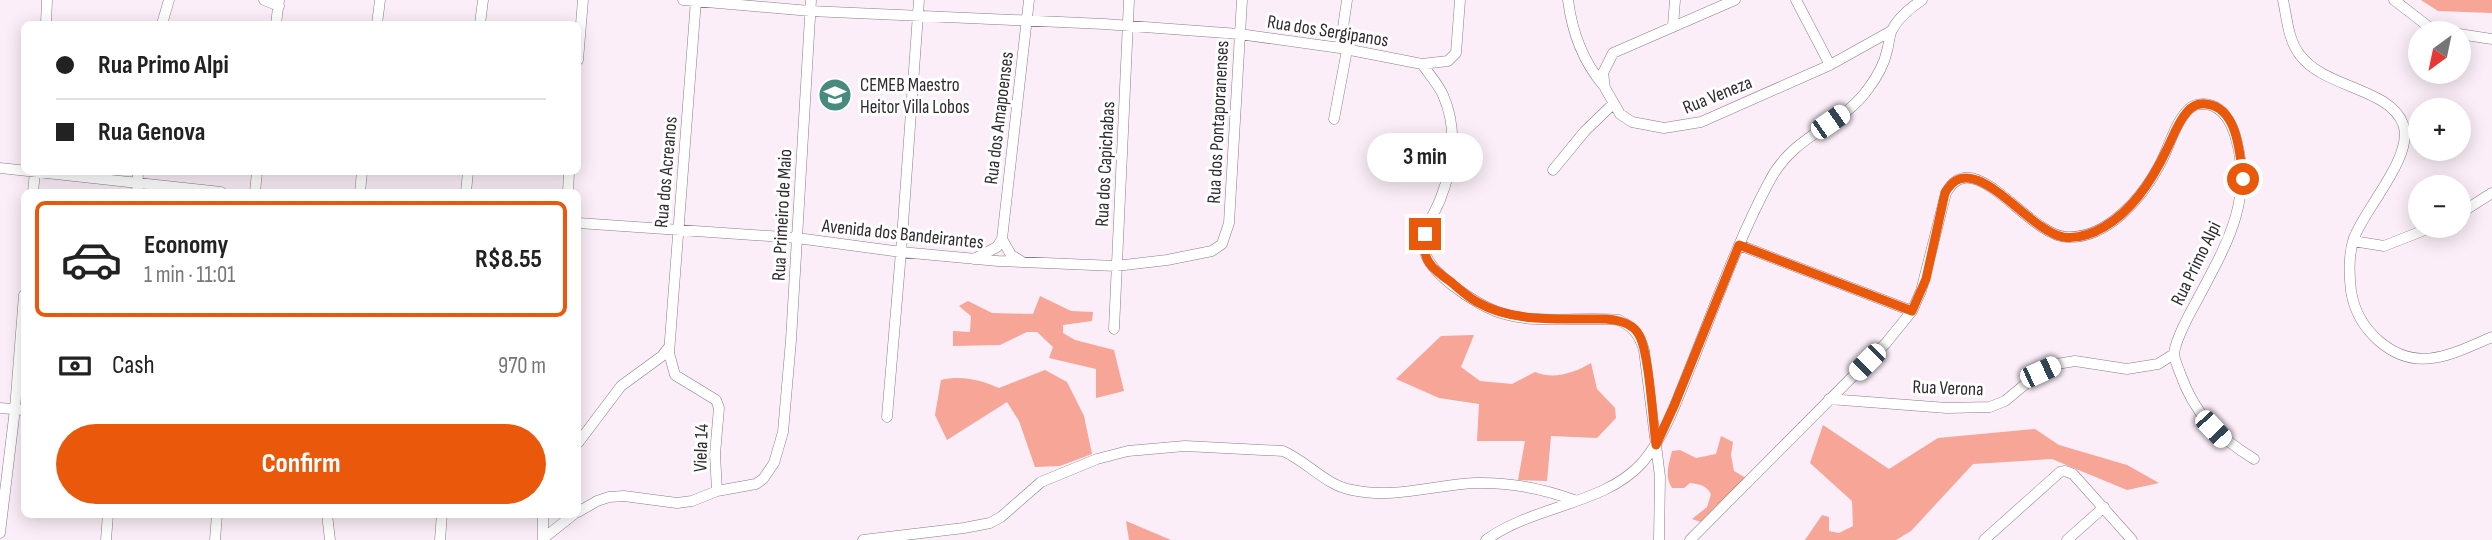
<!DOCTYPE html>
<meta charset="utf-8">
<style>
body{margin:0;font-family:"Sofia Sans Condensed",sans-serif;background:#f6f6f6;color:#222;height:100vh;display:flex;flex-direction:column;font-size:26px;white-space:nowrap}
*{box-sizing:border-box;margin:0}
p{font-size:23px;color:#767676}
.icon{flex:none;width:38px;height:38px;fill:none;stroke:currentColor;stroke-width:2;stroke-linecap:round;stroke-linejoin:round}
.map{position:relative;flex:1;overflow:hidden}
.drawer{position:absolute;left:21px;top:189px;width:560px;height:329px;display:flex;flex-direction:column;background:#fff;border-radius:10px;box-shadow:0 4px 18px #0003}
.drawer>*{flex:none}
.banner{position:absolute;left:21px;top:21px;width:560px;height:154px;border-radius:10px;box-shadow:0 4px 18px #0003;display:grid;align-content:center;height:154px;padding:0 35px;background:#fff}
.needle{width:46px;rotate:213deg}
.fabs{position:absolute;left:2408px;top:21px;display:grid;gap:14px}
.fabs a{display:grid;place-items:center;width:63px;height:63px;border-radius:50%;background:#fff;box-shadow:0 4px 18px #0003;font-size:35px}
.end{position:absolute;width:32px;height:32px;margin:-16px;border:9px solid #ea580c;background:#fff;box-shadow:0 0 0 4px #fff}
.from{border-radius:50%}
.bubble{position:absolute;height:49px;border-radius:24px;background:#fff;box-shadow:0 4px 18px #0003;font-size:23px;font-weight:700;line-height:49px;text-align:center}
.car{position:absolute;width:21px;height:42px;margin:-21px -10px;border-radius:9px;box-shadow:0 0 5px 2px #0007;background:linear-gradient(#fff 24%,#345 0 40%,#fff 0 76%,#345 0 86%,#fff 0)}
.banner b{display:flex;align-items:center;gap:24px;height:66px;font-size:26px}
.banner b+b{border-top:2px solid #e0e0e0}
.banner i{width:18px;height:18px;background:#222}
ul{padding:12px 0 0;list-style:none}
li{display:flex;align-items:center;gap:21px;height:116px;margin:0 14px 10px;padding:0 21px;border:4px solid transparent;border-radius:10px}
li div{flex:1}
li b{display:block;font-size:26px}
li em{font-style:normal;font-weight:700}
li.selected{border-color:#ea580c}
li>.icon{width:63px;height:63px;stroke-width:1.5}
.pay{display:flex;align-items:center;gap:18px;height:77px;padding:0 35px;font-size:26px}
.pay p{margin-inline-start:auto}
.action{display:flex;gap:14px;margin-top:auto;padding:14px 35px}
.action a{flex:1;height:80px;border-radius:42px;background:#ea580c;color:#fff;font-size:28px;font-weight:700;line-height:80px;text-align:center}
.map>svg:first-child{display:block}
</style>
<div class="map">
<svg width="2492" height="540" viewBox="0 0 2492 540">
<rect width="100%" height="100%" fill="#fbeef8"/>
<path fill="#f6a596" d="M2421,0H2492V13L2438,11Z
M1040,296L1071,311L1093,312L1092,321L1063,325V333L1075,340L1114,350L1124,391L1096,398V369L1049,358L1053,347L1037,332H1027L1000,345L953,346V331L970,332L971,316L959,306L968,301L992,313L1033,314Z
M1474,335L1461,367L1480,381L1512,384L1535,372C1554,380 1574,373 1591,363L1597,389L1615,408L1616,418L1597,438L1551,436L1547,481L1518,480L1525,441H1477L1479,404L1439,398L1396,379L1441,336Z
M1045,370L1067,382L1084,416L1092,454L1060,466L1035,467L1019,421L1007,402L947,440L935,415L941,380C961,375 981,380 999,388Z
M1823,425L1889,469L1938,438L2035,429L2059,445L2127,465L2159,483L2127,490L2052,459L1973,464L1911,531L1896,540H1805L1822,515L1829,517V531L1839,533L1853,526L1852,501L1810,463Z
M1721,436L1733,442L1731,455L1734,471L1746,478L1704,523L1692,519L1707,507L1711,494C1706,485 1699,484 1690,483L1684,488H1672C1664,476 1669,464 1672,451L1680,450L1696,458L1716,454Z
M1126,521L1171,540H1129Z"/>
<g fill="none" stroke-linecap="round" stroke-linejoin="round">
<defs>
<path id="street" d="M264,0L279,6
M683,0L810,11L1104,24L1239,34L1340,48L1422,64L1448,61L1456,53L1460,0
M696,0L669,353L675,375L716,400L719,408L715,454L717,491
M1568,0C1572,32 1583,61 1603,85
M1735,0L1613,53L1603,73L1605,88L1620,114L1632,122L1664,128L1701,122L1830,65L1891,31
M1796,0L1830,65
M2283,0C2287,18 2288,40 2300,55C2324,88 2390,88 2403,124C2415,155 2365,208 2354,238C2348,255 2349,274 2351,291C2354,310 2364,328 2379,341C2417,374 2452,354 2492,337
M2394,0L2429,27L2454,33
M46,24L47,0
M162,24L169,0
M276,24L279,0
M377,24L380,0
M480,24L483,0
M1673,26L1675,0
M2459,34L2492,39
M1340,48L1347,0
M578,60L583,0
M1422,64C1429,74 1438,84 1443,95C1458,129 1453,167 1440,200C1434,214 1424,229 1424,245C1423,271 1478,306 1501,313C1538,325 1580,316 1619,320C1634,328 1639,334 1644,350L1660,477L1659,540
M1334,119L1347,50
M0,168L221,192
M1553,170L1585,131L1613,104
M33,192L35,172
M137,192L138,172
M255,192L257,172
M360,192L362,172
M466,192L468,172
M568,192L569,172
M2459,214L2492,193
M578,223L797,238L901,252L998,261L1116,266L1167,260L1212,251L1222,244L1229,223L1242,0
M1002,239L1029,0
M2353,241L2384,246L2435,226
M1739,245L1912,311
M974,259L997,247L1002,239L1011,255L1021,261
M1114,329L1129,0
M1829,399L1947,408L1990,407L2005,401L2040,372L2057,364L2075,361L2127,369L2158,364L2174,354
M0,408L24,410
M887,417L901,252L919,0
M578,443L621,386L662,356L669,347
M578,512L597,501L609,497L624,496L677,503L692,501L717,491L756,484L763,479L774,463L783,432L791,340L811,0
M327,514L330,540
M543,514V540
M0,533L15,409L24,295
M544,538L574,514
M106,540L108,514
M215,540L217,514
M440,540L442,514
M863,540L964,528L990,523L1001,517L1041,482L1097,459L1128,451L1185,446L1283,451C1308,462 1325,485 1352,490C1394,499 1434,485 1475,483C1510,482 1541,488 1574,500
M1486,540C1534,505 1604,505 1642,463C1666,435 1678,397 1692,363C1716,303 1738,240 1769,182C1794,133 1840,128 1868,89C1877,77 1884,65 1887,51C1889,44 1889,36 1892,30C1898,18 1910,8 1922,0
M1690,540L1886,343L1912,311L1921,291L1946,193C1974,142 2028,236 2067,237C2107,239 2142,198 2159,166C2169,149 2174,123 2189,109C2192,106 2198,104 2203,104C2221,104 2230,120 2235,135C2255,201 2225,247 2195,304C2188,316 2176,340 2174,353C2174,359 2178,367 2180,373C2195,415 2217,436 2254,459
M1984,540L2060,472L2065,471L2073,474L2132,540
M2067,540L2104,507"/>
</defs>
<use href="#street" stroke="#897d87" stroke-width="11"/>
<use href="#street" stroke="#fff" stroke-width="10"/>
</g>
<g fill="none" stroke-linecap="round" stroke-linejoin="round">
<path stroke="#ea580c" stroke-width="9" d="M1425,234C1421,260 1431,268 1451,282C1459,289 1468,297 1477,302C1515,324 1563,318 1606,319C1618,320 1633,323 1639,335C1649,351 1653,422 1656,445L1674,406L1739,245L1912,311L1926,279L1945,193C1972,144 2026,230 2063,237C2077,239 2092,234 2104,227C2133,210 2153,179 2167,149C2173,137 2178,122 2187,112C2192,106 2198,103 2206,104C2238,107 2240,155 2243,179"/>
</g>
<defs>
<symbol id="school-disc" viewBox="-11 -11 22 22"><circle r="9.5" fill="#478b80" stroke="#fff"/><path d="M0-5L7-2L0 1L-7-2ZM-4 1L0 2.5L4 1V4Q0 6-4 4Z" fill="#fff"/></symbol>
</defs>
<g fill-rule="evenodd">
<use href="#school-disc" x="816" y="76" width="38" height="38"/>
</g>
<g text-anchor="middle" stroke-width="6" stroke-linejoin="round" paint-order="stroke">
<g font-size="19" fill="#302b2f" stroke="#fff">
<text transform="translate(1328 30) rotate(9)" y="7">Rua dos Sergipanos</text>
<text transform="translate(1717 94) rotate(-22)" y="7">Rua Veneza</text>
<text transform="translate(998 118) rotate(-83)" y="7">Rua dos Amapoenses</text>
<text transform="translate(1217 122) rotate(-87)" y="7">Rua dos Pontaporanenses</text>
<text transform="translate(1104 164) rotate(-87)" y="7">Rua dos Capichabas</text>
<text transform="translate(665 172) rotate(-85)" y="7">Rua dos Acreanos</text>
<text transform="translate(781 215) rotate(-87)" y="7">Rua Primeiro de Maio</text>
<text transform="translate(903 233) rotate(6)" y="7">Avenida dos Bandeirantes</text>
<text transform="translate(2195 263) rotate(-64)" y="7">Rua Primo Alpi</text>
<text transform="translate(1948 387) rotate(2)" y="7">Rua Verona</text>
<text transform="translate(700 448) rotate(-88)" y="7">Viela 14</text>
</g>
<g font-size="19" fill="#302b2f" stroke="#fff" text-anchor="start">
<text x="860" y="91">CEMEB Maestro<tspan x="860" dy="22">Heitor Villa Lobos</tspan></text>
</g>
</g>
</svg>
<div class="fabs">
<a><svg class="needle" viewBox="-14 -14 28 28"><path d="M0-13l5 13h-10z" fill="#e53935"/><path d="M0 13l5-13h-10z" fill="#767676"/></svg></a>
<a>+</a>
<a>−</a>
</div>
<i class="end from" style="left:2243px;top:179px"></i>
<i class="end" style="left:1425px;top:234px"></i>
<div class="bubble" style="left:1367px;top:133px;width:116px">3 min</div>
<i class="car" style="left:1830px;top:122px;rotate:55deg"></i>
<i class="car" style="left:1867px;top:362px;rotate:225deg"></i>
<i class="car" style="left:2040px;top:372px;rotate:65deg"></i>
<i class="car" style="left:2213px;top:429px;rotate:137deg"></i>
<div class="banner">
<b><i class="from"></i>Rua Primo Alpi</b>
<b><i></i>Rua Genova</b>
</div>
<section class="drawer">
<ul>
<li class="selected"><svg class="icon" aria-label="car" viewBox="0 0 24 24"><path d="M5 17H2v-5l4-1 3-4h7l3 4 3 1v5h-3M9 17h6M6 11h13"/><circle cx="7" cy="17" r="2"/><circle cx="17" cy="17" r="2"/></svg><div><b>Economy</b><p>1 min · 11:01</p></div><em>R$8.55</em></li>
</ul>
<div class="pay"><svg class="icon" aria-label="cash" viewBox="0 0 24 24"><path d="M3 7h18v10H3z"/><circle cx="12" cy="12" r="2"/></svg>Cash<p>970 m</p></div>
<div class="action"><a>Confirm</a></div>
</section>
</div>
